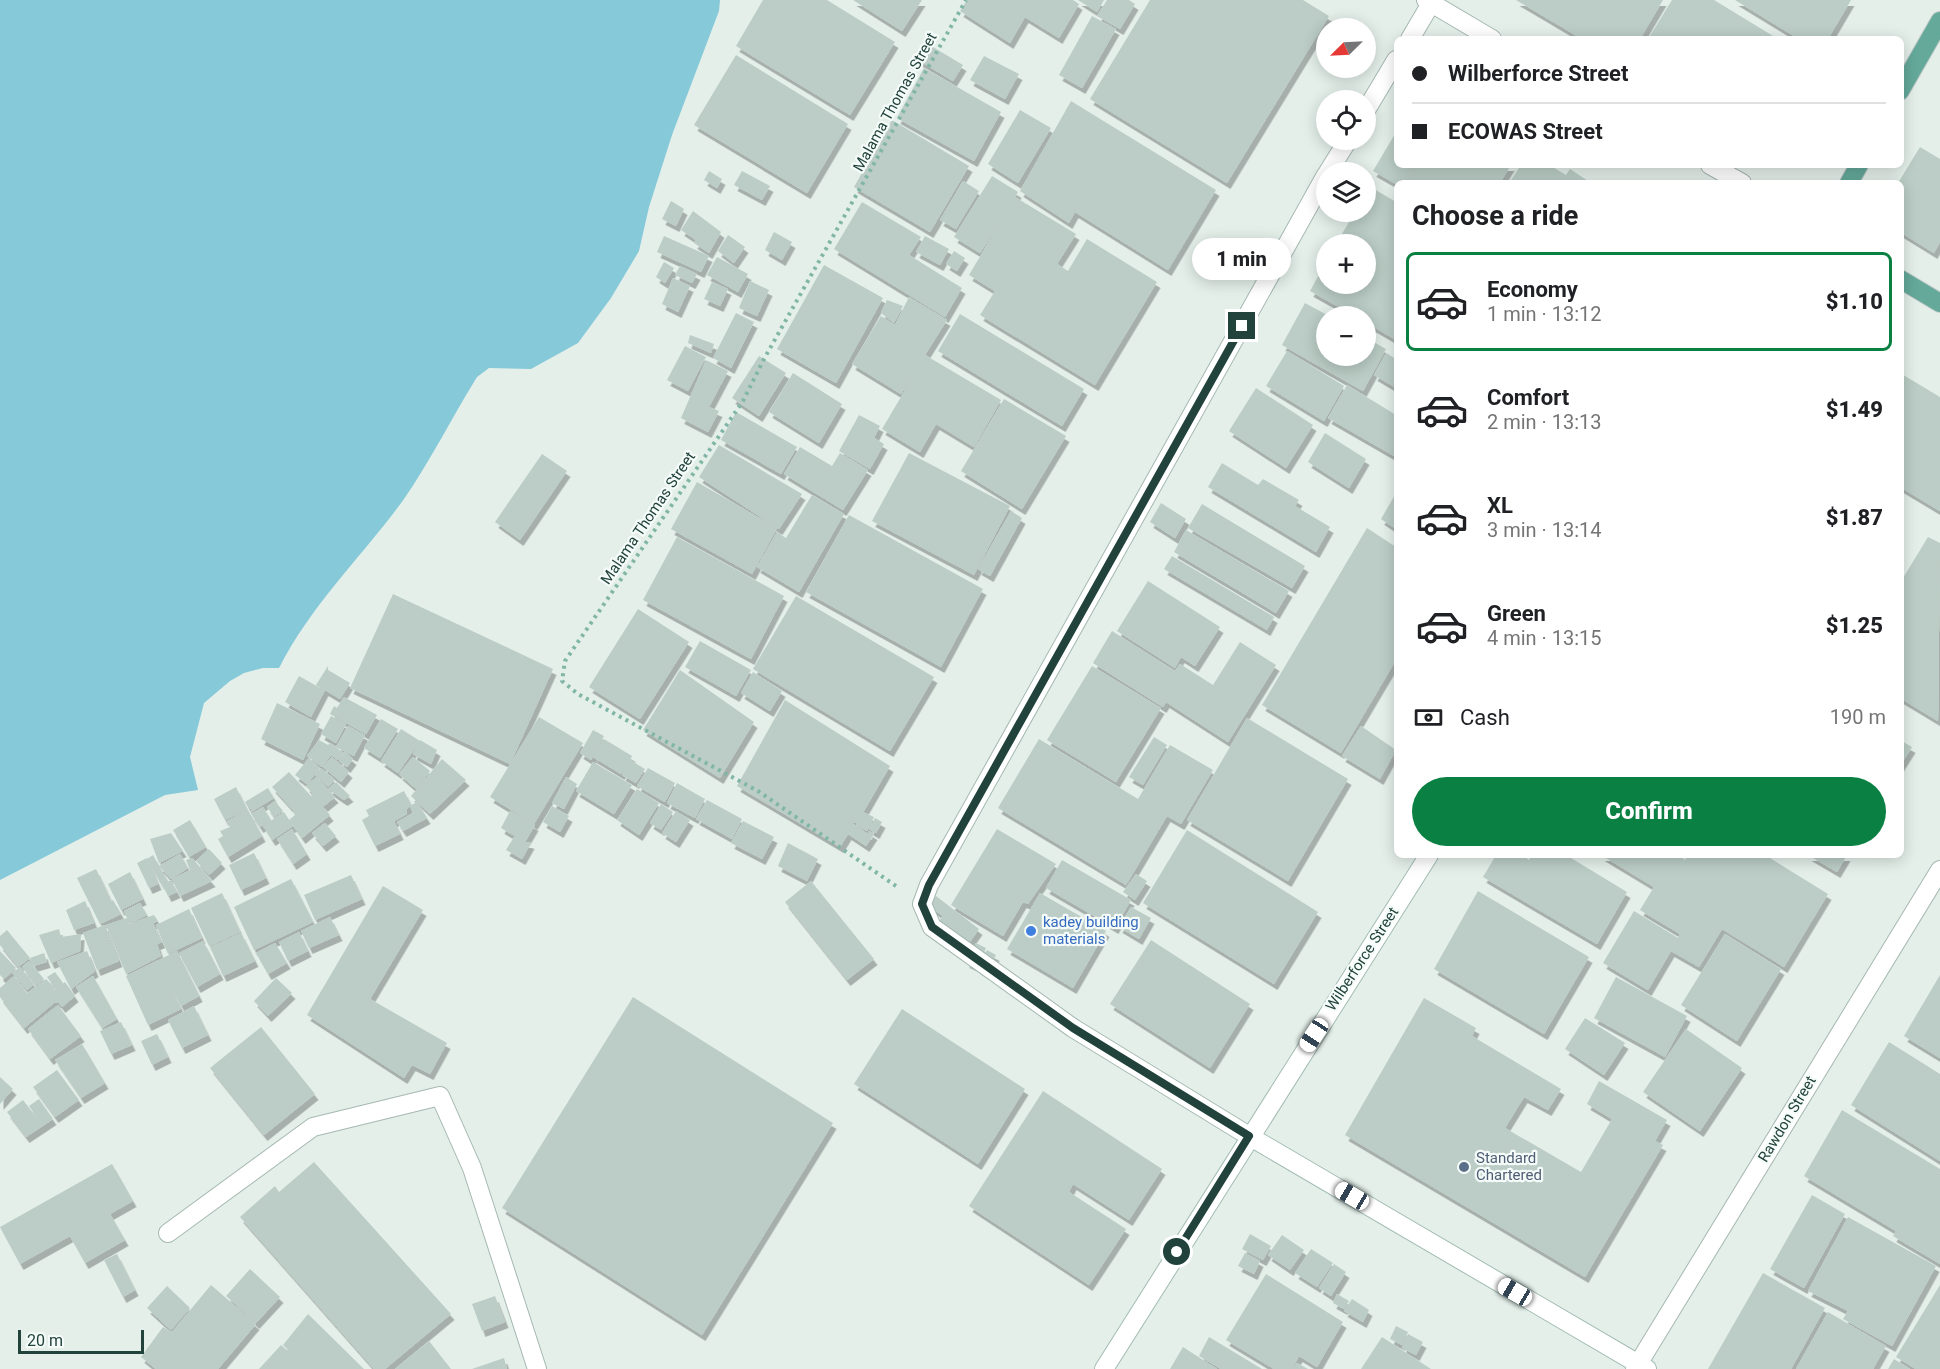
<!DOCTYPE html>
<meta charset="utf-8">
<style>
body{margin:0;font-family:Roboto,sans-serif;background:#f2f2f2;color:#202124;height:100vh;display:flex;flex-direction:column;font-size:22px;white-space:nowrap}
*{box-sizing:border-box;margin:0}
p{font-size:20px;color:#757577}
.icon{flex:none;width:33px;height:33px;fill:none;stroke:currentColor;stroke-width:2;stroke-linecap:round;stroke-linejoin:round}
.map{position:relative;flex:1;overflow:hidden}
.panel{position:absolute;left:1394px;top:180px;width:510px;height:678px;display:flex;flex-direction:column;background:#fff;border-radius:9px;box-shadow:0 3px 15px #0003}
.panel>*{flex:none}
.banner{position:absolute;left:1394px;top:36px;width:510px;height:132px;border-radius:9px;box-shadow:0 3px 15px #0003;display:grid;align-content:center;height:132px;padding:0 18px;background:#fff}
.needle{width:39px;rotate:246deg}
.fabs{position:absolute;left:1316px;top:18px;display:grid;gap:12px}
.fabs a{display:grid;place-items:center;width:60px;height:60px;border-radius:50%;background:#fff;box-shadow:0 3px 15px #0003;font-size:30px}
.scale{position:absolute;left:18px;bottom:15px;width:126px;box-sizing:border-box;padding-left:6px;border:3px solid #21433b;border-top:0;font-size:16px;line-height:21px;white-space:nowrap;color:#21433b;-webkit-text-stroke:4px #f5fbf8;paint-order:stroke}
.end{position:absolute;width:27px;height:27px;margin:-14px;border:8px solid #21433b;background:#fff;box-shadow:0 0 0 3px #fff}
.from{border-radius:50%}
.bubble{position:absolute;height:42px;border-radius:21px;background:#fff;box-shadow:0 3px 15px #0003;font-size:20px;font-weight:800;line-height:42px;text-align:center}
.car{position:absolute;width:18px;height:36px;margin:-18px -9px;border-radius:8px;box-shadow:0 0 4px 2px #0007;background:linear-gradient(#fff 24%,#345 0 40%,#fff 0 76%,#345 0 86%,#fff 0)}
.banner b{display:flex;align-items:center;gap:21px;height:57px;font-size:22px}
.banner b+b{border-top:2px solid #e0e0e0}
.banner i{width:15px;height:15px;background:#202124}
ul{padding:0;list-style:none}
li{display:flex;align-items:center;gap:18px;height:99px;margin:0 12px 9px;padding:0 6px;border:3px solid transparent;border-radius:9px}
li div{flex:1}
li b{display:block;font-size:22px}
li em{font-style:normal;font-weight:800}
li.selected{border-color:#0b8043}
li>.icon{width:54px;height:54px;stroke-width:1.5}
h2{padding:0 18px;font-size:27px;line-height:72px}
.pay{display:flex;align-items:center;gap:15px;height:66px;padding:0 18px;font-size:22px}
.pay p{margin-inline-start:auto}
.action{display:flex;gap:12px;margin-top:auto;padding:12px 18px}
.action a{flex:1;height:69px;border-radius:36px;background:#0b8043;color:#fff;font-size:24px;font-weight:800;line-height:69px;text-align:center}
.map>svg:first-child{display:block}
</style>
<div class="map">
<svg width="1940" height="1369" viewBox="0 0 1940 1369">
<defs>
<filter id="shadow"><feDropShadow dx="3.5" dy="6" stdDeviation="0" flood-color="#0004"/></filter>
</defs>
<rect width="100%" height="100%" fill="#e4efea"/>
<path fill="#86c9d9" d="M0,0H720L719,11L672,135L649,207L639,251L611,298L578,343L531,369L489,368L477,377C452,417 431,460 404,499C362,557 313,602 279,668H263L244,673L230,681L204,703L190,757L198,790L165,795L0,880Z"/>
<path fill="#bbcdc6" filter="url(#shadow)" d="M763,0H827L895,42L850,115L736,46Z
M853,0H922L902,31Z
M967,0H1073L1079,4L1059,38L1025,17L1010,43L960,11Z
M1078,0H1104L1097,12Z
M1107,0H1129L1135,4L1120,29L1097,16Z
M1150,0H1303L1329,16L1227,183L1090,99Z
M1516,0H1663L1640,39H1582Z
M1672,0H1714L1778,39H1648Z
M1735,0H1851L1828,39H1799Z
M1092,16L1116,29L1082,88L1059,75Z
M928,44L963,65L953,81L918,60Z
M736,55L848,124L807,193L694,125Z
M984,56L1019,74L1005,99L970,80Z
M924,68L1001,112L974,161L897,118Z
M1071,101L1216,190L1168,270L1075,212L1069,223L1020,191Z
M1020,110L1051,128L1018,183L988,164Z
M892,120L969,166L930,232L854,187Z
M1396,132V165H1511L1500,183L1396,184L1373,171Z
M1920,147L1940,159V242L1934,253L1900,232V183H1898Z
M1521,165H1549L1566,175L1570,169L1591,183H1509Z
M709,171L722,179L717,188L704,180Z
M742,171L770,186L762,200L734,185Z
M992,176L1018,192L1015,197L1076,234L1057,264L1068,271L1087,239L1157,282L1095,385L980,315L995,291L969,275L1003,218L980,253L954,237Z
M963,181L979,191L956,229L940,220Z
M1369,186L1396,202V340L1365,322V316H1355L1310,291L1326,262V284H1365V244H1336L1355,212H1365V193Z
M671,201L684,209L676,226L662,219Z
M862,202L921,237L909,255L962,288L945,317L834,249Z
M693,211L721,232L709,253L694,243L696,240L681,230Z
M774,232L792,242L782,260L765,250Z
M728,235L745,247L734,263L718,251Z
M664,236L709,256L701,272L657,252Z
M925,236L949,249L940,265L916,252Z
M954,251L965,258L957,271L946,264Z
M717,257L748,274L738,292L707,275Z
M664,262L674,268L665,283L656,277Z
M824,265L883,298L836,383L777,349Z
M680,266L697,274L692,283L675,275Z
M673,278L690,286L678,312L662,304Z
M750,281L769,290L757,316L739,308Z
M712,282L728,289L720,306L704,299Z
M909,297L947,320L925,355L1001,400L974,447L936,424L920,452L882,429L917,370L901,394L852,364L881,316L895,325Z
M887,300L903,306L894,323L881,313Z
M1305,303L1329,316H1326V356H1365V337L1386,349L1363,391L1282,345Z
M736,313L754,322L731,368L713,358Z
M960,314L1084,389L1062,426L938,351Z
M690,335L714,344L711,353L688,343Z
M685,346L706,357L688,391L667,380Z
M1287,351L1344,386L1324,421L1266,386Z
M1386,353L1396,359V388L1374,375Z
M759,356L786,373L759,416L732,398Z
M706,360L728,371L709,407L719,411L708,432L681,418Z
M793,373L842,404L819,443L769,412Z
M1900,373L1940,397V511L1900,487Z
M1347,385L1396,415V451L1394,456L1328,418Z
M1256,388L1313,425L1286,468L1229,431Z
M1004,399L1066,436L1022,509L961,471Z
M736,412L797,447L781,474L721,440Z
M859,415L880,426L874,438L884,444L870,469L839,451Z
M1325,433L1366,459L1349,488L1308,462Z
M719,445L802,494L779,529L699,477Z
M800,447L832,466L840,453L868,470L843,510L784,474Z
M909,453L1010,506L974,575L872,521Z
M542,454L567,471L520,540L495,522Z
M1222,463L1258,485L1263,479L1299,500L1295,506L1330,527L1316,552L1208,487Z
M697,482L777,528L752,574L671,529Z
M1396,493V529L1381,519Z
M812,495L844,514L799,592L757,567L777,532L786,538Z
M1161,503L1186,519L1175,538L1150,522Z
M1202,504L1305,566L1292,588L1188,528Z
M1011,511L1022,518L990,576L978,569Z
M849,515L983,589L941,667L806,592Z
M1367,528L1396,547V660L1341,753L1262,705Z
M1186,530L1289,591L1276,613L1174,552Z
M677,537L784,596L751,659L643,600Z
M1928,537L1940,543L1938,721L1900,698V583Z
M1172,556L1274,617L1267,630L1164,569Z
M1148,581L1220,627L1195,666L1181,657L1175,668L1117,631Z
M393,594L553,669L510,764L350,688Z
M796,596L934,677L890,751L753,669Z
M638,609L689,642L640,719L589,687Z
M1112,631L1175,671L1180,664L1213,685L1240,642L1276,665L1228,742L1166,702L1163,707L1093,663Z
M700,641L751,670L736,696L685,667Z
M328,666V670L350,683L340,699L325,690L311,717L285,702L299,676L322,689L316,685Z
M1092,666L1161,708L1116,782L1047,740Z
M680,670L754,722L720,778L643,730Z
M753,672L782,691L770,711L741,693Z
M344,697L377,715L366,734L330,714L334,706L337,708Z
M785,700L890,766L857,823H852L868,834L869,831L874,834L866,846L848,834L840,847L737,786Z
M277,703L320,724L303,760L261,739Z
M331,716L346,724L336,743L321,734Z
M539,717L583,743L534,824L490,797Z
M1247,718L1348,779L1288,881L1187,820Z
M381,719L398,729L380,758L364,748Z
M348,726L365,735L354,756L336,747Z
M1361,726L1396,750L1380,779L1342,756Z
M401,729L420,741L398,773L381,761Z
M593,730L604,736L591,760L580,753Z
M1154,737L1167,745L1143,785L1129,777Z
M604,739L632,756L630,760L645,769L636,783L622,775L627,765L621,774L593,757Z
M1039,739L1138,799L1170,745L1213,770L1181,824L1167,816L1126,885L998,808Z
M319,740L328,745L330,743L344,753L338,760L331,755L322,767L307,756Z
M420,740L437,750L431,764L413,754Z
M1900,740L1912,747L1900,766Z
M345,752L353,759L347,767L339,761Z
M332,757L349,772L341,782L323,767Z
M413,757L430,771L416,789L399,774Z
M309,758L320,768L307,784L295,775Z
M442,759L466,780L430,814L411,796Z
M593,762L632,785L614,814L576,791Z
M321,768L335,780L328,787L315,775Z
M648,768L675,783L665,802L637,786Z
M289,772L311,796L313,794L306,786L316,777L335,797L324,806L319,802L330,815L302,838L289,820L295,815L293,810L272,787Z
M566,777L577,784L564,809L552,803Z
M336,782L350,796L344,800L328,789Z
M677,783L705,799L695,818L667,803Z
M236,787L247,810L225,820L214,799Z
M268,788L274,798L251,812V808L249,809L245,802Z
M637,789L659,803L639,835L617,820Z
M404,791L411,805L406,810L407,814L394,821L400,834L375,846L362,820L369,816L366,810Z
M707,800L742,819L732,839L696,819Z
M275,801L283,811L274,817L267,807Z
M417,802L427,818L403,831L397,822L413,813L410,806Z
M661,804L673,812L661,830L650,823Z
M552,806L569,816L560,832L543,822Z
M263,807L271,820L260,827L251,814Z
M248,810L262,836L228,857L218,839L223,836L220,831L230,827L227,821Z
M510,811L535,825L525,842L501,828Z
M676,811L690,820L676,842L662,833Z
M284,812L293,826L272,840L263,826Z
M863,812L874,817L867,831L856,825Z
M875,818L882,822L876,833L869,829Z
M190,820L206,847L189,857L173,830Z
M743,821L774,837L762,859L731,843Z
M325,823L336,836L323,846L312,833Z
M292,829L307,854L293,864L277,839Z
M997,829L1056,864L1028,904L1023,902L1003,936L951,905Z
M1187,830L1318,912L1274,984L1143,903Z
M171,833L183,851L159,863L150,839Z
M514,837L531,843L522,859L506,850Z
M788,843L818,859L807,881L778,866Z
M209,849L222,863L209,875L196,861Z
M254,853L266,878L241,890L229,865Z
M180,854L188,868L171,879L159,866Z
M153,855L167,880L161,884L147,859Z
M1496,855H1522L1529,860L1532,855H1566L1627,892L1597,944L1483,877Z
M1601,855H1678L1685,860L1688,855H1765L1828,894L1784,967L1722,929L1699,967L1671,951L1648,990L1603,963L1634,911L1678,938L1680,934L1640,910L1654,887Z
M1808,855H1847L1837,872Z
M147,858L158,884L149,888L137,863Z
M192,858L212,881L180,896L172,879L190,870L186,860Z
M1062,860L1131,900L1115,928L1046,888Z
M96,869L111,901L113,900L121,914L100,924L77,878Z
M130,872L143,899L121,910L108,884Z
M1136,874L1147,881L1135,900L1123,892Z
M351,875L362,899L315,920L304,895Z
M291,879L313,922L254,950L234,907Z
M171,880L177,892L168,896L162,884Z
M811,881L874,959L847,980L785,902Z
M383,886L423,910L370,999L447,1043L430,1074L412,1065L404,1078L307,1015Z
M1478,891L1589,957L1544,1034L1434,969Z
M222,893L240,932L209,946L191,908Z
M1040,893L1106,931L1073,988L1007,949Z
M936,896L979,929L969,943L939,921L943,916L929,906Z
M85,901L94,923L74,930L66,910Z
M140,903L147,915L126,925L154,915L158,921L153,923L162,942L157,944L161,956L126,974L106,925L127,918L124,911Z
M1131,907L1151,918L1139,939L1119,927Z
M189,909L202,938L168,954L156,925Z
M330,917L339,935L309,948L301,931Z
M105,925L119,961L97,970L83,933Z
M59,929L61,937L81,934L80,951L51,963L39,935Z
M7,930L30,958L18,967L0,945V936Z
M299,932L308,951L288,961L279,942Z
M241,933L255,961L223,976L210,947Z
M1725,934L1781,969L1737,1041L1681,1005Z
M1151,940L1250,1004L1210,1068L1110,1004Z
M203,941L220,974L197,987L179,953Z
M275,943L287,963L268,974L256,953Z
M976,943L986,948L977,967L966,962Z
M987,950L996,955L986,974L977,968Z
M0,951L16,968L4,979L0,975Z
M87,951L95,971L71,989L57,962Z
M177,951L199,996L181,1006L169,983L181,1009L148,1025L126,976Z
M44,953L47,962L33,966L30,958Z
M29,961L44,979L36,985L22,967Z
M20,967L34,984L27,990L12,973Z
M55,972L63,983L55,988L47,977Z
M1940,975V1058L1904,1036Z
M14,976L27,993L46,979L55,988L47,995L65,982L75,996L62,1007L58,1002L54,1003L24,1028L0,997V988Z
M93,976L117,1019L102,1028L76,987Z
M1616,977L1687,1016L1665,1057L1594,1018Z
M276,978L292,993L268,1016L254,1001Z
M633,997L833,1123L702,1335L502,1208Z
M1424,998L1476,1028L1472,1036L1561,1089L1548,1110L1524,1097L1505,1128L1581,1172L1612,1119L1587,1104L1599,1081L1667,1120L1655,1141L1663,1145L1585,1277L1345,1135Z
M58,1005L81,1036L50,1059L28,1029Z
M194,1006L208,1035L182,1048L168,1020Z
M902,1009L1025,1089L978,1164L854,1084Z
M1585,1018L1625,1043L1604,1075L1565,1049Z
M121,1022L132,1045L111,1054L100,1031Z
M261,1027L315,1094L264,1135L210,1068Z
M1686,1029L1742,1068L1700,1131L1643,1092Z
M157,1034L168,1057L152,1065L141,1041Z
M1889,1042L1940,1074V1161L1851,1105Z
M82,1044L105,1083L81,1098L55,1060Z
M57,1070L79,1100L55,1117L33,1087Z
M0,1077L13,1089L0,1104Z
M1043,1091L1162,1169L1129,1220L1073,1184L1069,1192L1126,1229L1089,1285L969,1206Z
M39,1099L53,1119L26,1137L7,1112L23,1100L40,1122L29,1106Z
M1842,1110L1940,1169V1264L1893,1236L1896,1231L1804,1176Z
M314,1162L451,1314L385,1369H374L240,1217L275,1186L279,1192Z
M112,1164L133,1201L110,1214L125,1240L85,1263L70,1236L20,1264L0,1227Z
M1812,1195L1845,1214L1804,1288L1770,1269Z
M1848,1217L1936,1266L1892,1346L1843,1319L1848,1311L1808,1291Z
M1250,1234L1271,1246L1263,1260L1242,1249Z
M1282,1235L1304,1250L1290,1270L1268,1255Z
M1311,1249L1333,1263L1317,1287L1295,1273Z
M1245,1253L1260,1261L1254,1274L1238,1266Z
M117,1254L135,1290L123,1297L104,1260Z
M1334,1264L1346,1272L1331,1296L1319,1288Z
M250,1269L280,1297L256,1323L226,1296Z
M1763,1273L1825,1308L1791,1369H1708Z
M1266,1274L1343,1322L1317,1367L1299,1356L1292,1369H1274L1226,1340Z
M211,1285L256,1324L218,1369H156L141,1357L163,1327L172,1332Z
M1940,1285V1369H1916L1896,1357Z
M167,1286L190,1308L171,1330L147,1308Z
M1337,1294L1349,1301L1344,1309L1333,1303Z
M495,1296L505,1322L482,1331L472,1304Z
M1352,1299L1369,1310L1363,1322L1344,1311Z
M1828,1312L1886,1346L1873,1369H1796Z
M308,1314L364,1369H259L281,1345L297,1359L283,1345Z
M1396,1326L1408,1332L1402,1345L1390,1339Z
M1408,1334L1423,1342L1416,1355L1402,1348Z
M1209,1337L1262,1369H1221L1199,1356Z
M1382,1337L1431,1369H1361Z
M429,1341L451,1369H395Z
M1183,1347L1217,1369H1170Z
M504,1358L507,1369H472Z
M1894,1359L1910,1369H1888Z
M1297,1363L1308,1369H1293Z"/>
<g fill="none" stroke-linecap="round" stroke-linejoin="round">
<defs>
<path id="lane" d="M168,1233L313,1127L440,1096L472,1168L537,1369"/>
<path id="street" d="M1426,0L1492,39
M1410,39L1433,0
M1365,112L1396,60
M1710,165L1742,183
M1328,172L1348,140
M1249,1136L1073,1028L932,927L922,904L929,885L1326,175
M1635,1369L1940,870"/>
<path id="secondary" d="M1249,1136L1647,1369
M1104,1369L1429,855"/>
<path id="primary" d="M1900,91L1940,21
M1849,183L1859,165
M1900,279L1940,303"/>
</defs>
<use href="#lane" stroke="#a6b8b2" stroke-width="20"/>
<use href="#street" stroke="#a6b8b2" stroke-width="20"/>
<use href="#secondary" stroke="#a1bcb3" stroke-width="20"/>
<use href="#primary" stroke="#c1cac8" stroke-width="20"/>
<path stroke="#81b6a7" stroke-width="4" stroke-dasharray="3 4.5" stroke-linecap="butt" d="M896,886L758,791L578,694L562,681L565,661L743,401L764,359L966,0"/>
<use href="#lane" stroke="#fff" stroke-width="18"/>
<use href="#street" stroke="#fff" stroke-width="18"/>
<use href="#secondary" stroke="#fff" stroke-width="18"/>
<use href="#primary" stroke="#64a99a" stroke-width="18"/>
</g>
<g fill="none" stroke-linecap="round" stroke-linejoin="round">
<path stroke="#21433b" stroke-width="8" d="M1177,1252L1249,1136L1073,1028L932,927L922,904L929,885L1242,326"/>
</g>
<circle fill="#3f7fe0" stroke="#f5fbf8" stroke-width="2" cx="1031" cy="931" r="6"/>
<circle fill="#5c6f8a" stroke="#f5fbf8" stroke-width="2" cx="1464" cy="1167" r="6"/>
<g text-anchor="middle" stroke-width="4.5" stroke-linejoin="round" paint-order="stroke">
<g font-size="15" fill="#21433b" stroke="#f5fbf8">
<text transform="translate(895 102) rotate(-61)" y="5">Malama Thomas Street</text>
<text transform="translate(648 518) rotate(-56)" y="5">Malama Thomas Street</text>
<text transform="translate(1362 959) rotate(-57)" y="5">Wilberforce Street</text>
<text transform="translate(1787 1119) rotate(-59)" y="5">Rawdon Street</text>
</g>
<g font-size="15" fill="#366cbe" stroke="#f5fbf8" text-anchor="start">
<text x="1043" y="927">kadey building<tspan x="1043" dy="17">materials</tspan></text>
</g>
<g font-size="15" fill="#4e5e75" stroke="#f5fbf8" text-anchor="start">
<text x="1476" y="1163">Standard<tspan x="1476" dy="17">Chartered</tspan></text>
</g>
</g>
</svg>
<div class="fabs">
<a><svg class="needle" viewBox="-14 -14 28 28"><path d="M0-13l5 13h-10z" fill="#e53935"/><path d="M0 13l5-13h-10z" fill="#757577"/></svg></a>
<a><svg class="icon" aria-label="locate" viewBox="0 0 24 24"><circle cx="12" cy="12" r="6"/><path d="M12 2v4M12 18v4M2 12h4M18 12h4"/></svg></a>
<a><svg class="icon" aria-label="layers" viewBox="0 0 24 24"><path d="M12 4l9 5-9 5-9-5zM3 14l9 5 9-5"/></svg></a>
<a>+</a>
<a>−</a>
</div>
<div class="scale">20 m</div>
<i class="end from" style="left:1177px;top:1252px"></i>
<i class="end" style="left:1242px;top:326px"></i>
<div class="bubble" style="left:1192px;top:238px;width:99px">1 min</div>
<i class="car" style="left:1314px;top:1035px;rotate:213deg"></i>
<i class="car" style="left:1352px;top:1196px;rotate:300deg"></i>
<i class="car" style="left:1515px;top:1292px;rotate:300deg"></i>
<div class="banner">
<b><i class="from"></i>Wilberforce Street</b>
<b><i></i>ECOWAS Street</b>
</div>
<section class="panel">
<h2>Choose a ride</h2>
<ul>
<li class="selected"><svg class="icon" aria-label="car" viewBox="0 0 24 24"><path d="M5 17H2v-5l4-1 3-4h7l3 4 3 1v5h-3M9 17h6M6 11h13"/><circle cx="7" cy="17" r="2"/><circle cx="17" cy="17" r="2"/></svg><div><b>Economy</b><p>1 min · 13:12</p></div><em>$1.10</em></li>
<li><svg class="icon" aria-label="car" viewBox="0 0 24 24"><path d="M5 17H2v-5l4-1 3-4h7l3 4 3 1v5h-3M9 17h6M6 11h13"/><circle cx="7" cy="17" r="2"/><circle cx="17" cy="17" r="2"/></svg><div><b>Comfort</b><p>2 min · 13:13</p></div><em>$1.49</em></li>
<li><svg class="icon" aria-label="car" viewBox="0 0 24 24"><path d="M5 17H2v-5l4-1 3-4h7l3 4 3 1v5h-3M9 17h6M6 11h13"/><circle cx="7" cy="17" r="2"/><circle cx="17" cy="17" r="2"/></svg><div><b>XL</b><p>3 min · 13:14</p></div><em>$1.87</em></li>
<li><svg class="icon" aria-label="car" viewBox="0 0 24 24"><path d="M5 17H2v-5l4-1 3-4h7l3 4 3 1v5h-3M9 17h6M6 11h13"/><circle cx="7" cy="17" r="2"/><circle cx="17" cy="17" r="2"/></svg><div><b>Green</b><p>4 min · 13:15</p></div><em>$1.25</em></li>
</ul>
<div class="pay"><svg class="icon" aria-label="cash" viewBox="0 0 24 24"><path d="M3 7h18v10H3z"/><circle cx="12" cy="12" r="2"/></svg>Cash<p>190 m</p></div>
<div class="action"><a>Confirm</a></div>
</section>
</div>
